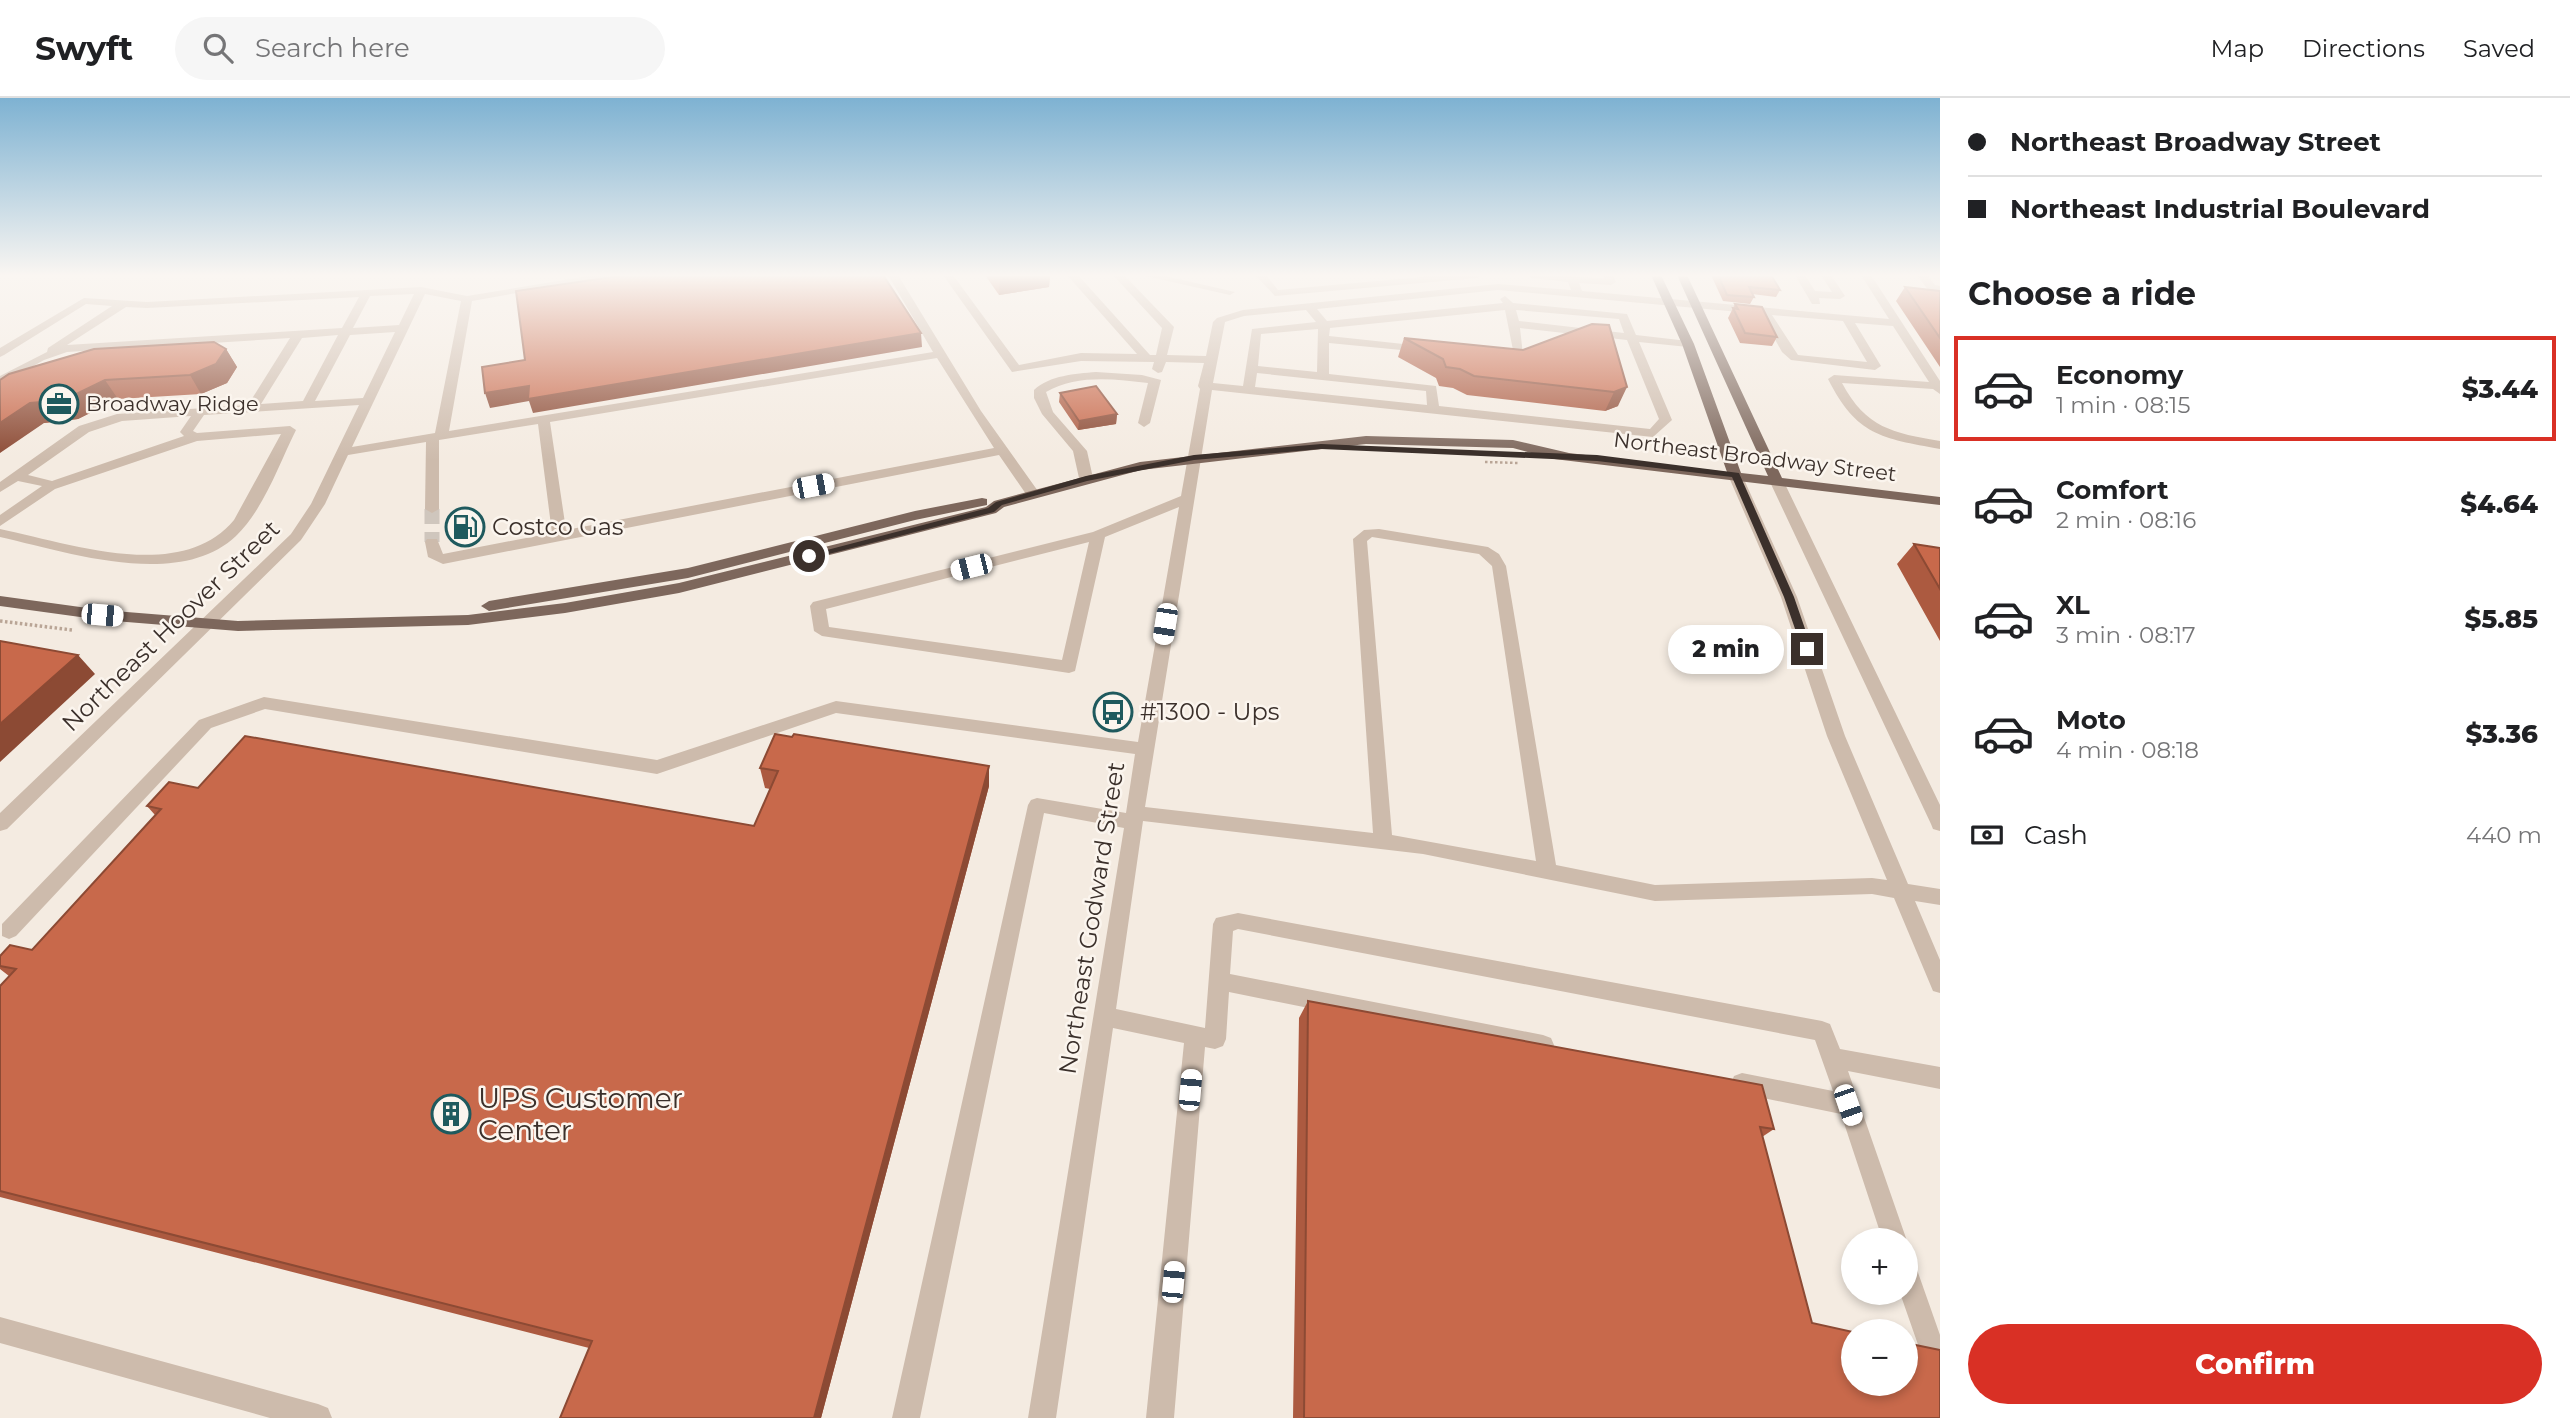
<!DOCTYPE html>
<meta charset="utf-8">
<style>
body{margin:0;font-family:Montserrat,sans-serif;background:#f6f6f6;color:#202124;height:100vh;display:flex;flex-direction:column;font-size:26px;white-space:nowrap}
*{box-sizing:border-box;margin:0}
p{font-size:23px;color:#757577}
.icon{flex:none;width:38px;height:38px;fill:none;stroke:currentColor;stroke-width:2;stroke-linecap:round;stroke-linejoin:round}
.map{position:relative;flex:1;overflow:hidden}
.side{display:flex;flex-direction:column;background:#fff;width:630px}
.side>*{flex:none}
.guide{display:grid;align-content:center;height:154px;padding:0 28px;background:#fff}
.fabs{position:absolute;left:1841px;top:1130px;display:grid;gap:14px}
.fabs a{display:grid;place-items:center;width:77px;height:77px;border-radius:50%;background:#fff;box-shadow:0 4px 10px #0003;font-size:35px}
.end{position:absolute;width:32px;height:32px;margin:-16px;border:9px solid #3b302b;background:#fff;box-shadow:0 0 0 4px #fff}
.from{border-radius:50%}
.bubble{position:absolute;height:49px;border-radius:24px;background:#fff;box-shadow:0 4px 10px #0003;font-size:23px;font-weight:800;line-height:49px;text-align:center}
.car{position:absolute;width:21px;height:42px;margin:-21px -10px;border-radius:9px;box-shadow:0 0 5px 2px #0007;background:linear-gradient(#fff 24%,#345 0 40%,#fff 0 76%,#345 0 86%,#fff 0)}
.guide b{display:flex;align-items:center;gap:24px;height:66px;font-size:26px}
.guide b+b{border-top:2px solid #e0e0e0}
.guide i{width:18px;height:18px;background:#202124}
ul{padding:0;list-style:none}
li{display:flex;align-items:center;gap:21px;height:105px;margin:0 14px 10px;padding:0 14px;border:4px solid transparent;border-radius:0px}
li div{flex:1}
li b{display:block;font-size:26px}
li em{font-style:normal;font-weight:800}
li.active{border-color:#d93025}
li>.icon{width:63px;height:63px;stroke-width:1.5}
h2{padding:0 28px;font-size:32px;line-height:84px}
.pay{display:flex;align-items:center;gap:18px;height:77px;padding:0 28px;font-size:26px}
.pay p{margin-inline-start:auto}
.cta{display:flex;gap:14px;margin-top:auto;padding:14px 28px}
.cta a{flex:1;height:80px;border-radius:42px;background:#d93025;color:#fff;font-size:28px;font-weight:800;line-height:80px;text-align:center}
header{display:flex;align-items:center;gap:42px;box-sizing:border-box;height:98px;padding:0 35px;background:#fff;border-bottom:2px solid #e0e0e0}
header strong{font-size:33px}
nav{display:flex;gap:38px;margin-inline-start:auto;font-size:24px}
.search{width:490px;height:63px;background:#f6f6f6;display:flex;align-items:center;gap:18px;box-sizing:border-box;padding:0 24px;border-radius:38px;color:#757577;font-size:26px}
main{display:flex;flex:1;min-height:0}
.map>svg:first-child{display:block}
</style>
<header>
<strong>Swyft</strong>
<div class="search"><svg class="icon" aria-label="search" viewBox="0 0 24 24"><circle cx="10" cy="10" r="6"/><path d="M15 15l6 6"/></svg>Search here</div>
<nav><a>Map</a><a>Directions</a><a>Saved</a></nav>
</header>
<main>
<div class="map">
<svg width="1940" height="1320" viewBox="0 0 1940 1320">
<rect width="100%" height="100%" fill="#f4ebe1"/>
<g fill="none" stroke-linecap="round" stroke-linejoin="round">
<path stroke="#cfc6bd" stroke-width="15" stroke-dasharray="15 8" stroke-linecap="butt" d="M432,411V444"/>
<path stroke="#b9a596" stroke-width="2.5" stroke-dasharray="2.5 2.5" stroke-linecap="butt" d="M1485,364L1519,365"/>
<path stroke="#b9a596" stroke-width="3.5" stroke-dasharray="2.5 2.5" stroke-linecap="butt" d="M0,523L72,532"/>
<path fill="#cdbbac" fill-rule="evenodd" d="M594,177H618L472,203L449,333L933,254L888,177H898L981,313L1040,396L1033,400L1028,399L999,357L443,466L428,459L425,444L427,441H437L443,456L552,435L538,326L439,342V411L432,415L425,411L426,344L348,357L325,406L301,442L7,731L0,733V715L291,436L311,406L359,307L204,317L193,333L197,335L290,328L296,332C279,366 264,411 236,438C179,492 67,454 0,439V431C69,445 181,486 234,422L281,336L197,343L55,391L0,428V417L42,388L18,383L0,394V384L79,328L117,316L248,307L290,240L67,254L44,262L0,287V278L47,254L48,250L112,208L86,206L4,257L0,259V250L84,200L147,204L421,189L467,198ZM414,196L399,227L353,230L370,198ZM425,196L461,203L435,335L352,349ZM359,199L342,230L67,247L126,209L147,210ZM395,234L363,300L315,303L350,237ZM338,237L303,303L261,306L302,240ZM937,260L994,350L566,432L550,324ZM191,318L180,334L184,338L52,383L28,377L89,334L122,323Z
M943,177H953L1019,267L1081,255L1137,256L1067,177H1078L1150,257H1156L1162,230L1113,177H1124L1174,229L1167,257L1206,258L1213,224L1217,220L1243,212L1498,186L1571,192L1568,184L1532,180L1527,177L1604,180L1603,177H1613L1616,184L1611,187L1579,185L1582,193L1889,221L1861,177H1871L1940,283V296L1933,291L1842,285C1866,330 1893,335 1940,343V351C1881,340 1857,338 1828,281L1834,277L1929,284L1893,228L1855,225L1881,268L1875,272L1791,262L1782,254L1761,216L1498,192L1317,211L1327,223L1503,205L1500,201L1505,198L1513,205L1627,216L1636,237L1688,243L1694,246L1688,249L1639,244L1672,322L1653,339L1212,292L1145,709L1373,735L1353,441L1364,432L1379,431L1488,449L1499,456L1506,468L1556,767L1655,787L1872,780L1887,782L1827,638L1781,499L1728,377L1735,373L1742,377L1797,499L1845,638L1908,786L1940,791V807L1915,803L1940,862V895L1933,893L1894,800L1872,796L1655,803L1423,756L1143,723L1116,911L1205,930L1213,826L1216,820L1238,815L1822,923L1830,926L1840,951L1940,969V991L1848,973L1907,1143L1906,1147V1143H1883L1841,1016L1734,994L1731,986L1734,978L1742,975L1833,993L1815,942L1238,831L1233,833L1230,876L1543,937L1551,940L1554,947L1551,954L1543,957L1229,894L1226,941L1223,948L1215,951L1205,949L1174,1320H1146L1184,945L1113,930L1056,1320H1028L1124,730L1044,715L920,1320H892L1028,707L1031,702L1037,700L1126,715L1135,656L836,615L657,676L265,611L211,630L16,838L9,841L2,838V826L199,622L264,599L657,662L836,603L1138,644L1179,409L1105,439L1075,573L1069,575L822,538L814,533L810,508L813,504L1093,434L1181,398L1200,291L1198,288L1204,265L1166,264L1162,274L1158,275L1152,271L1154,264L1081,263L1012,274ZM1306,212L1316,224L1252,231L1243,288L1213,285L1225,224L1244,218ZM1505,212L1513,252L1495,256V260L1523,257L1520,230L1627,242L1659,321L1650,331L1439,308L1436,288L1329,276V245L1422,254L1428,251L1422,248L1329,238L1330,230ZM1516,212L1619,221L1624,235L1519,223ZM1772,217L1843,223L1867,264L1798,257ZM1318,231L1317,274L1258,268L1261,236ZM1257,275L1426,293L1427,307L1255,289ZM1372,439L1479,456L1492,468L1536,763L1392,737L1367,443ZM1089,444L1062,562L829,529L826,511Z
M1141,177H1161L1235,194L1230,197Z
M1255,177H1266L1278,192L1443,177H1482L1477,180L1275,198Z
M1795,177H1805L1815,193L1832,194L1821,177H1831L1845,198L1840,201L1819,200L1820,206H1812Z
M1917,177H1927L1935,187L1940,188V194L1928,192Z
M1096,274L1142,277L1161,282L1150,325L1144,329L1138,325L1148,285C1115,281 1076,276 1046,294L1053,314L1087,353L1093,380L1086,384L1079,380L1073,353L1042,316L1034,300V292C1050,277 1075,276 1096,274Z
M1777,380L1784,384L1940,707V733L1933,731L1931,726L1770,384Z
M1906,1163L1915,1166L1940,1237V1288L1931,1284L1900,1195H1906Z
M0,1219L318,1306L328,1310L332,1320H270L0,1245Z"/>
<path fill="#7d675c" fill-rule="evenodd" d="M1651,177H1661L1694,246L1741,375L1768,378L1677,177H1687L1782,380L1940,399V407L1554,361L1513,350L1366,346L1141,372L1004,409L996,415L679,495L565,515L468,527L238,533L102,522L0,508V498L102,512L238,523L468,517L565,505L679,485L986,409L994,403L1140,364L1366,338L1513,342L1569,355L1727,374L1682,246Z
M982,400L987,401V407L915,422L688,480L489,513L481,508L489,503L688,470L915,413Z"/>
</g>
<path fill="#ac5a40" d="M985,177H1050L1049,189L999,197Z
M1711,177H1771L1780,192L1776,199L1752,196L1754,199L1750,206L1723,203Z
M1905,189L1940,193V269L1896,203Z
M1735,206L1777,239L1772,248L1740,245L1728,220Z
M1609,227L1618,308L1605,313L1467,297L1453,290L1439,288L1436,280L1398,259L1404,240L1523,252Z
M226,251L237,269L227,285L201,296L118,301L78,321L44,325L0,282Z
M1060,295L1117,316L1116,326L1078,332L1059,304Z
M1914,446L1940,450V543L1897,466Z
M989,668V688L821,1320H560L589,1250L0,1099V888L9,878L0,871V858L32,852L155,717L147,708L198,690L754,728L770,691L765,690L760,670Z
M1308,903L1774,1031L1762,1039L1812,1225L1940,1320H1293L1299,920Z"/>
<path fill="#8c4a34" d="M1015,177H1050L1049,189L999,197L1000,179Z
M921,235L922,249L533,315L529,303L490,310L485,295L529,288Z
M226,251L237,269L227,285L201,296L190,277Z
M105,282L118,301L78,321L44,325L0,355V325L30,305Z
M1627,289L1618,308L1605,313L1614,294Z
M1117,316L1116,326L1078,332L1079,323Z
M78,557L95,576L0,664V626Z
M989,668V688L821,1320H814Z"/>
<path fill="#c8694b" stroke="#8c4a34" stroke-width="2" d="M626,177H883L921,235L528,301L529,288L485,295L482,269L525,262L516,193Z
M998,177H1015L1000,179Z
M1718,177H1771L1780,192L1749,189L1754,199L1727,197Z
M1905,189L1940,193V240Z
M1735,206L1762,209L1777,239L1745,235L1733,210L1738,211Z
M1592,226L1609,227L1627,289L1614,294L1474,278L1460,271L1446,269L1443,261L1404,240L1523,252Z
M214,244L226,251L216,266L190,277L105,282L64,302L30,305L0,325V282L9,276L94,251Z
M1096,288L1117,316L1079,323L1060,295Z
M1914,446L1940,450V491Z
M0,543L78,557L0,626Z
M775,636L792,639L794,636L989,668L814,1320H560L592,1243L0,1093V888L16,871L0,868V858L10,847L32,852L161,711L147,708L169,684L198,690L245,638L754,728L778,673L760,670Z
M1308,903L1762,987L1774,1031L1760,1029L1812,1225L1853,1234V1286H1906V1245L1940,1252V1320H1304Z"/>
<linearGradient id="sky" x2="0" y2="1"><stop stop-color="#7eb2d2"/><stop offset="0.49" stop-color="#faf6f2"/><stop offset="1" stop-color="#faf6f2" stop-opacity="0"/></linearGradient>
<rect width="1940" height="362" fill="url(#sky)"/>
<path fill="#3b302b" d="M1321,346L1597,357L1739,375L1794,499L1812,551L1807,554L1802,551L1784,499L1732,379L1597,363L1321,351L1194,362L1087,383L1002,407L994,414L809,461L804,458L988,410L996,404L1086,378L1194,357Z"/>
<defs>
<symbol id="office-ring" viewBox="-11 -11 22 22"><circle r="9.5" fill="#fbf5ee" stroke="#1f5a5e" stroke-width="1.5"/><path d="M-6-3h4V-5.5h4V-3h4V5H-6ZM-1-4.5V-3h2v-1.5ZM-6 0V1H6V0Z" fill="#1f5a5e"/></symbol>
<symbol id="fuel-ring" viewBox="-11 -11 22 22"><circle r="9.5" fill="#fbf5ee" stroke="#1f5a5e" stroke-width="1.5"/><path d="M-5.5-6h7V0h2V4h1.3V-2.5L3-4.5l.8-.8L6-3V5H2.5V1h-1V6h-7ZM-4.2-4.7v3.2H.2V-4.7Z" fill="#1f5a5e"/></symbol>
<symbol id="bus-ring" viewBox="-11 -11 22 22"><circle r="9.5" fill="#fbf5ee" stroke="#1f5a5e" stroke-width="1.5"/><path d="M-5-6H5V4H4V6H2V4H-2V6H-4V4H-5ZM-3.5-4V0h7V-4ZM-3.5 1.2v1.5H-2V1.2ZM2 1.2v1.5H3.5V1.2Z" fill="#1f5a5e"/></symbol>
<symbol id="building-ring" viewBox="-11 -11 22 22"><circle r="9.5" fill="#fbf5ee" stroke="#1f5a5e" stroke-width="1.5"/><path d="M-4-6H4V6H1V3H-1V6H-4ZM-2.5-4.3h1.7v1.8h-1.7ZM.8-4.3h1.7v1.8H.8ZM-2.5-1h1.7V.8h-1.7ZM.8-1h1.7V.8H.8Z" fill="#1f5a5e"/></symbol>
</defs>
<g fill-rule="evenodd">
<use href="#office-ring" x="37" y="284" width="44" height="44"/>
<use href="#fuel-ring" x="443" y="407" width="44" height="44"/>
<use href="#bus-ring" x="1091" y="592" width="44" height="44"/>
<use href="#building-ring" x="429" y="994" width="44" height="44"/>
</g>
<g text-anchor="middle" stroke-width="5" stroke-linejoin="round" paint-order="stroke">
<g font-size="21" fill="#3b302b" stroke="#fbf5ee" text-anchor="start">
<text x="86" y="313">Broadway Ridge</text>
</g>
<g font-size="21" fill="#3b302b" stroke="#fbf5ee">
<text transform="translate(1755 359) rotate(7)" y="7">Northeast Broadway Street</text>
</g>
<g font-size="24" fill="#3b302b" stroke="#fbf5ee" text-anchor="start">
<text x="492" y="437">Costco Gas</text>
<text x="1140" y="622">#1300 - Ups</text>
</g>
<g font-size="24" fill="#3b302b" stroke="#fbf5ee">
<text transform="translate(171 528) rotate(-44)" y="8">Northeast Hoover Street</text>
<text transform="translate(1092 820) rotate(-81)" y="8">Northeast Godward Street</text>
</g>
<g font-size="28" fill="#3b302b" stroke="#fbf5ee" text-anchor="start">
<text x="478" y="1010">UPS Customer<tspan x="478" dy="32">Center</tspan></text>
</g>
</g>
</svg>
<div class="fabs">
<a>+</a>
<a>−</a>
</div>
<i class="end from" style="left:809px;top:458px"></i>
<i class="end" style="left:1807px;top:551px"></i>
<div class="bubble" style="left:1668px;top:527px;width:116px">2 min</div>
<i class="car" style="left:813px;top:388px;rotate:79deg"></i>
<i class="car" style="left:971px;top:469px;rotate:256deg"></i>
<i class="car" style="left:102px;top:517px;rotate:95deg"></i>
<i class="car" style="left:1165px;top:526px;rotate:189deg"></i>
<i class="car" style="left:1190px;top:992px;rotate:5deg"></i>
<i class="car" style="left:1848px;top:1007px;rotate:161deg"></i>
<i class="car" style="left:1173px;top:1184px;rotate:5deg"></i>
</div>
<section class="side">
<div class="guide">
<b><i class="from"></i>Northeast Broadway Street</b>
<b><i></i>Northeast Industrial Boulevard</b>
</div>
<h2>Choose a ride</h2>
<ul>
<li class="active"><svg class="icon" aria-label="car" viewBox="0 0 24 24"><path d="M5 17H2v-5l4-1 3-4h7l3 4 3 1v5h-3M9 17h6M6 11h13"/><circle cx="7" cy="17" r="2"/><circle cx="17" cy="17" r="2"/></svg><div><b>Economy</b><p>1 min · 08:15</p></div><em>$3.44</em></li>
<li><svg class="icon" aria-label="car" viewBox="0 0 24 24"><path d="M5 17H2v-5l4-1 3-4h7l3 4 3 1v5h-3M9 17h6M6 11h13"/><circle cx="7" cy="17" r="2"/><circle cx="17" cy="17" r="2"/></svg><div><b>Comfort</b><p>2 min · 08:16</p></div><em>$4.64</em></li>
<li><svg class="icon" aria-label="car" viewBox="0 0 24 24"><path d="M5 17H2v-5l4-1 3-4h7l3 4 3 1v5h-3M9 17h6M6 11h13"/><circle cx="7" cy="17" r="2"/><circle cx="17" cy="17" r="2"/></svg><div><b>XL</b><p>3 min · 08:17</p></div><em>$5.85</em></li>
<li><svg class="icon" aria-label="car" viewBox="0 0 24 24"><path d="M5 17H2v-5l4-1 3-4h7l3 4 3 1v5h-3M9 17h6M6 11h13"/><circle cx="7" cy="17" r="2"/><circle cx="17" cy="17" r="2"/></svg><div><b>Moto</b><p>4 min · 08:18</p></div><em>$3.36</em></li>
</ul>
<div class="pay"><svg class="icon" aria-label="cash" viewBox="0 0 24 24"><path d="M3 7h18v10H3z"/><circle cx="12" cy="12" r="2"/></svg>Cash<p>440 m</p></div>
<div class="cta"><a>Confirm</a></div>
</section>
</main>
